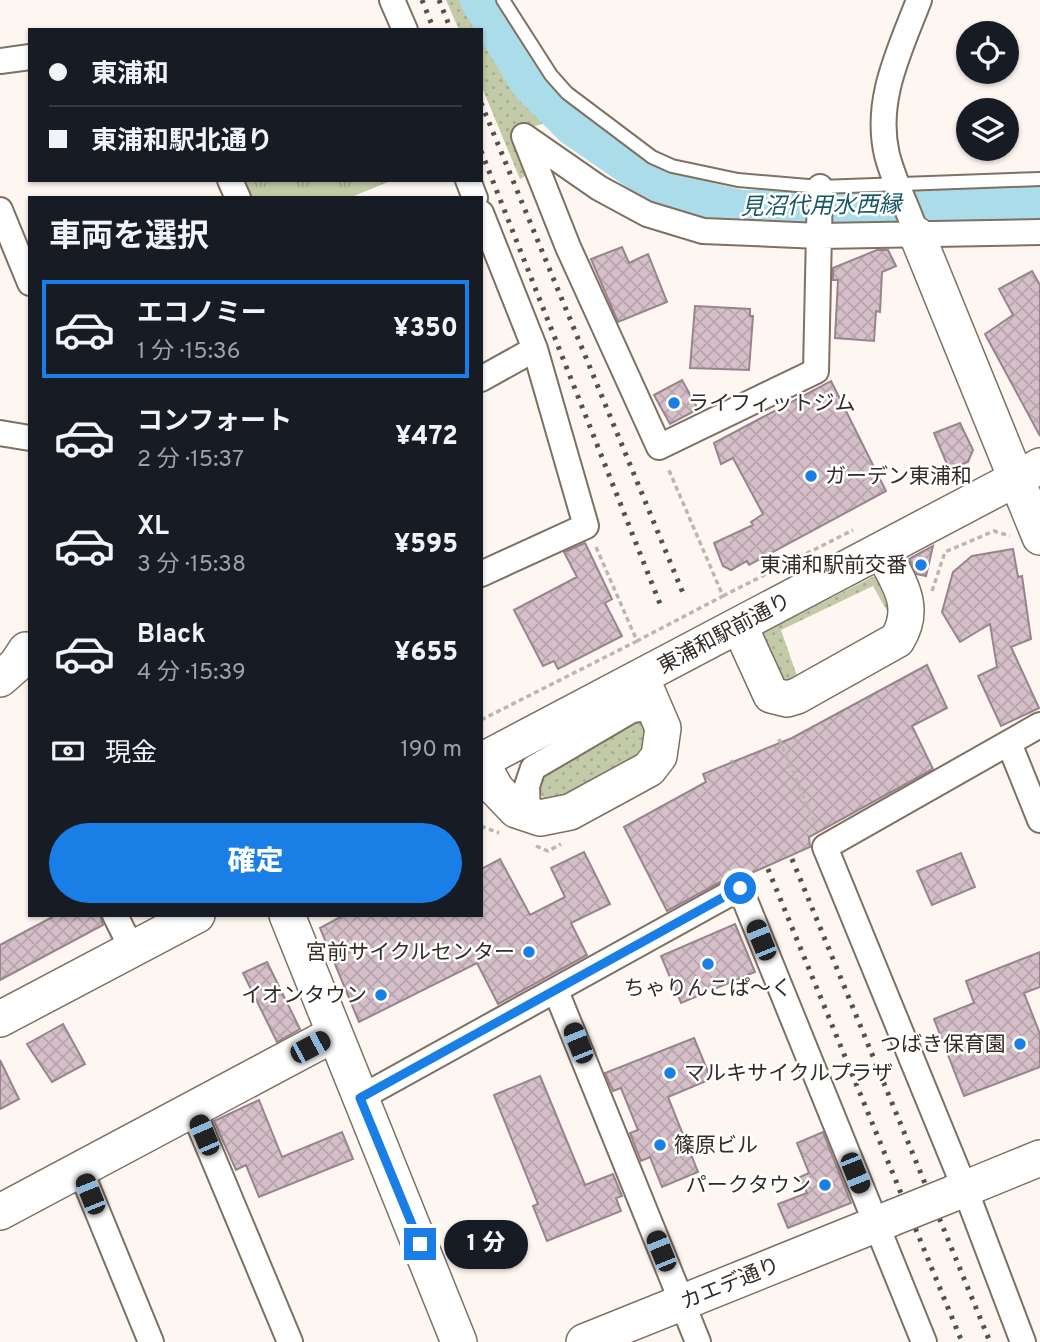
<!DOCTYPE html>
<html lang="ja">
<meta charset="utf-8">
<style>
body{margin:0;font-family:Overpass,"Noto Sans JP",sans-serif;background:#20242c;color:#f1f3f6;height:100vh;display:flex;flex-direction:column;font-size:26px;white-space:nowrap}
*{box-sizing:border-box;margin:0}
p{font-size:23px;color:#9ea1a6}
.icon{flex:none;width:38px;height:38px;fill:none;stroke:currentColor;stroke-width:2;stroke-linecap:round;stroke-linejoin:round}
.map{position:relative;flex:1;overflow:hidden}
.details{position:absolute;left:28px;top:196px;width:455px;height:721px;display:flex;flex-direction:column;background:#171b24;border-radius:0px;box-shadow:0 2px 5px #0004}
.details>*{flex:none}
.guide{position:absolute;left:28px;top:28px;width:455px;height:154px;border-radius:0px;box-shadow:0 2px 5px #0004;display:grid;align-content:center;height:154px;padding:0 21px;background:#171b24}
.tools{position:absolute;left:956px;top:21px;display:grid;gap:14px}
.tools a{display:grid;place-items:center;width:63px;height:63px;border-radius:50%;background:#171b24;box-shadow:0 2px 5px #0004;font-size:35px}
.end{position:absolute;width:32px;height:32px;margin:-16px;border:9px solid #1a7ee7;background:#fff;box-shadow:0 0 0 4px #fff}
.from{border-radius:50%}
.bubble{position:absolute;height:49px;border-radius:24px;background:#171b24;box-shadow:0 2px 5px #0004;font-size:23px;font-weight:800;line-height:49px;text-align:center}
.car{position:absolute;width:21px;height:42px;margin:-21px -10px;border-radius:9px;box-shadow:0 0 5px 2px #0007;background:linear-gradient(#222 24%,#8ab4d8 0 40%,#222 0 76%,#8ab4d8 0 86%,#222 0)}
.guide b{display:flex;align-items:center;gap:24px;height:66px;font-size:26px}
.guide b+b{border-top:2px solid #363941}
.guide i{width:18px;height:18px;background:#f1f3f6}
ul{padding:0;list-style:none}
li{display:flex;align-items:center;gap:21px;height:98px;margin:0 14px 10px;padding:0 7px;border:4px solid transparent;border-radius:0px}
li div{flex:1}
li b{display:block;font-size:26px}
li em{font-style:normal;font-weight:800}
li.on{border-color:#1a7ee7}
li>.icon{width:63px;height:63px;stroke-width:1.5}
h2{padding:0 21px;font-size:32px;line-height:84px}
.pay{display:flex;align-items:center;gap:18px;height:77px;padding:0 21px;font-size:26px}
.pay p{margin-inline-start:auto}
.cta{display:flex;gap:14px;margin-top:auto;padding:14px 21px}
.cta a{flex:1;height:80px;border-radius:42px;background:#1a7ee7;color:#fff;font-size:28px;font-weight:800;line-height:80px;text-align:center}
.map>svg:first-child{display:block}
</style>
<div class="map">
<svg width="1040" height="1342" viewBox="0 0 1040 1342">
<defs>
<pattern id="grass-dots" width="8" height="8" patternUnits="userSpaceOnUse" patternTransform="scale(1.75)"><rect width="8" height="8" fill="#c2caa7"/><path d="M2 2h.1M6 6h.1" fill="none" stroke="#a7ae90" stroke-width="1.8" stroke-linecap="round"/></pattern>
<pattern id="park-tufts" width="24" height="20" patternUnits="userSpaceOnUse" patternTransform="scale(1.75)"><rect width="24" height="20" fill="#c2caa7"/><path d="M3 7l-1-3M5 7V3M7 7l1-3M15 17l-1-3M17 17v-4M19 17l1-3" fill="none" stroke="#a7ae90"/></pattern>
<pattern id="building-cross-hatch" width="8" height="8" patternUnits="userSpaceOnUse" patternTransform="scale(1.75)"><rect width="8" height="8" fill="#d5bfc8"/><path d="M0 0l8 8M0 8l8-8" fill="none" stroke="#b7a4ac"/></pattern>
</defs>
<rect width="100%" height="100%" fill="#fef7f1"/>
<path fill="url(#grass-dots)" d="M446,0H461L479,30H459Z
M481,33L497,62L545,123L514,133L528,174L520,179L481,85Z
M886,570L891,618L873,586L781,630L798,679V685L777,681L757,636Z
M647,716L640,760L564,798L546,802C536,789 538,777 549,764C556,755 631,723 647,716Z"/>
<path fill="url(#park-tufts)" d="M238,180H393L349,198H246Z"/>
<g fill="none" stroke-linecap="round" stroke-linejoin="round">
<path stroke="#abdce9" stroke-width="38" d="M479,0L529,83L573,127L666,191L741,209L954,204L1040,199"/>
</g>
<path fill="url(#building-cross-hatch)" stroke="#99848d" stroke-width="2" d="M622,247L629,263L648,254L667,302L618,322L591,259Z
M877,250H888L896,266L882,272L880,312L876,311L874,341L835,338L838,280H833V268Z
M1032,271L1040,285V436L985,334L1013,315L999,289Z
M695,306L750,309V316H753L749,370L690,368Z
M682,380L698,409L670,424L654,395Z
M831,381L886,491L749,565L747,561L731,570L723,566L714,543L753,525L751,522L763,514L733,458L721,464L714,443Z
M960,423L973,450L968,462L949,469L934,433Z
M585,543L612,599L605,603L622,636L558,669L554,661L543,666L514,610L577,577L564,552Z
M933,546L926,576L917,574L909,559Z
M1013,549L1018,577L1022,576L1031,639L1011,647L1039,708L1001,726L978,676L997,667L990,624L960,642L942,612L953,572L972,556Z
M927,665L947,708L912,726L933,769L809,837L810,847L747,875H733L667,911L624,827L706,782L703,774L792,738Z
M584,852L610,904L571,923L587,955L498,1004L477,963L359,1022L320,928L344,915H481V869L500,859L530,915L565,897L551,868Z
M961,853L975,887L932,905L917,871Z
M56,915H100L103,925L0,980V945Z
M735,924L755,972L681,1003L661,956Z
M1040,952V987L1024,993L1040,1034V1067L964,1096L934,1019L974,1003L966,981Z
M267,962L300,1029L277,1042L243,973Z
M63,1024L85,1064L52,1082L27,1044Z
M694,1038L711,1079L668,1097L698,1172L662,1187L650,1157L641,1161L630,1133L638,1130L621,1088L613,1091L605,1073Z
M0,1060L19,1099L0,1109Z
M540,1076L585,1185L613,1174L622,1196L616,1198L621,1211L547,1241L533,1206L538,1204L494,1095Z
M259,1100L282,1157L342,1132L353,1159L259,1197L246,1165L236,1170L214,1121Z
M823,1132L851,1203L788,1228L778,1204L807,1193L800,1177L809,1173L797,1143Z"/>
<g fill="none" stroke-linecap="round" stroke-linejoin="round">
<defs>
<path id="lane" d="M503,0L551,75L567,93L652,157L672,166L738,180L820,187L1040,179"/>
<path id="street" d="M392,0L405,30
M0,61L30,57
M524,136L568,247L659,447L816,371L820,187
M524,136L599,188L647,214L703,231L820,236L1040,232
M230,180L238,198
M468,180L475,198
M0,210L30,283
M481,213L535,349L586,526L481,574
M917,235C908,209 894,182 887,155C874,100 900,50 919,0
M481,379L535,349
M0,433L30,438
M1009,743L1040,820
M528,815L527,786L533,768L632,710L647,708L658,712
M115,915L132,949
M556,991L698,1342
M360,1098L740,888L924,1342
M193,1110L290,1342
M80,1169L151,1342
M1023,1342L965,1189L825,847L1040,725"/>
<path id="secondary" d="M917,235L1040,537
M739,625L771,695L787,699L797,696L897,640C918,606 898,582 882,550
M0,679L16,665L26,650
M481,761L1040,466
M481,762L496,789L516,810L540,818L570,812L649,769L659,756L663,728L641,677
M287,915L459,1342
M0,1019L197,915
M952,1194L1040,1158
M0,1212L334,1034
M584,1342L892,1218"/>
</defs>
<use href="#lane" stroke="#7f7062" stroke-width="16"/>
<use href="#street" stroke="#7f7062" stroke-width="28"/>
<use href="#secondary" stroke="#7f7062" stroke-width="38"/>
<path stroke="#bdb6b0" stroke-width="3.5" stroke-dasharray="5 3.5" stroke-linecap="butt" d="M596,547L637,641L723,596L668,468
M932,591L945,552L994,531L1010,536
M723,596L853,530
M481,720L637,641
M779,739L816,826
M731,760L732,762
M481,826L499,833
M536,846L548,851L561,844"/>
<use href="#lane" stroke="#fff" stroke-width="12"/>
<use href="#street" stroke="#fff" stroke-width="24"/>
<use href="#secondary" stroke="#fff" stroke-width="35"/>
<path stroke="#57504a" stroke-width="5" stroke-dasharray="3.5 7" stroke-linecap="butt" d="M422,0L434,30
M439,0L451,30
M481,103L685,598
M481,151L662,609
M792,859L990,1342
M768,869L962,1342"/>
<defs>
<path id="secondary-bridge" d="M892,1218L952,1194"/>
</defs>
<use href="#secondary-bridge" stroke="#7f7062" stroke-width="38" stroke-linecap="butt"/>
<use href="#secondary-bridge" stroke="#fff" stroke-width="35"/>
</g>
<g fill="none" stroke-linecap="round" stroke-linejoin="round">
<path stroke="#1a7ee7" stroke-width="9" d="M420,1244L360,1098L740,888"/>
</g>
<g fill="#1a7ee7" stroke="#fff" stroke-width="2.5">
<circle cx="674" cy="403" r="7"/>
<circle cx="811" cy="476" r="7"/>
<circle cx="921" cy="565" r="7"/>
<circle cx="529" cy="952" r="7"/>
<circle cx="708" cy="964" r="7"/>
<circle cx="381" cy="995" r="7"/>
<circle cx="1020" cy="1044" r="7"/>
<circle cx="670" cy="1073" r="7"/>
<circle cx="660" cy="1145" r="7"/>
<circle cx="825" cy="1185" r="7"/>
</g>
<g text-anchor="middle" stroke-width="5" stroke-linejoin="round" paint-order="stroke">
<g font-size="21" fill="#332c26" stroke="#fff" text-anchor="end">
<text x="688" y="410" text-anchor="start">ライフィットジム</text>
<text x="825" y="483" text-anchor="start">ガーデン東浦和</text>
<text x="907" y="572">東浦和駅前交番</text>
<text x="515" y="959">宮前サイクルセンター</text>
<text x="708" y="995" text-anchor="middle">ちゃりんこぱ～く</text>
<text x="367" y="1002">イオンタウン</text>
<text x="1006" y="1051">つばき保育園</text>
<text x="684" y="1080" text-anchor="start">マルキサイクルプラザ</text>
<text x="674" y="1152" text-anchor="start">篠原ビル</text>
<text x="811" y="1192">パークタウン</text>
</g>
<g font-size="21" fill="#332c26" stroke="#fff">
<text transform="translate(724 633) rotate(-28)" y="7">東浦和駅前通り</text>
<text transform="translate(730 1283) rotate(-22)" y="7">カエデ通り</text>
</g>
<g font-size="23" font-style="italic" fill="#165766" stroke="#fff">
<text transform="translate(821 205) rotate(-1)" y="8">見沼代用水西縁</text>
</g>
</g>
</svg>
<div class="tools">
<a><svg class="icon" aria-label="locate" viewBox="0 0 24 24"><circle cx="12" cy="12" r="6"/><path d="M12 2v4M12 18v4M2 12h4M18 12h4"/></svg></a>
<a><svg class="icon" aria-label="layers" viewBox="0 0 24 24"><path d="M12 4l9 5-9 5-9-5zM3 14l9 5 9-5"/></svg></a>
</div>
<i class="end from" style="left:740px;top:888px"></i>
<i class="end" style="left:420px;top:1244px"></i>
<div class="bubble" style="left:444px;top:1220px;width:84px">1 分</div>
<i class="car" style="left:761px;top:940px;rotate:338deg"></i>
<i class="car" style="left:578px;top:1043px;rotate:338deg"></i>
<i class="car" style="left:310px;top:1047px;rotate:62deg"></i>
<i class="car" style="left:204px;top:1135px;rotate:337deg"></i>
<i class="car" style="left:855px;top:1173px;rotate:158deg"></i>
<i class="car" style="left:90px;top:1194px;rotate:338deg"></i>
<i class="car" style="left:661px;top:1251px;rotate:338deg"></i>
<div class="guide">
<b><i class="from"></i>東浦和</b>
<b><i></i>東浦和駅北通り</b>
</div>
<section class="details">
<h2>車両を選択</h2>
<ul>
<li class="on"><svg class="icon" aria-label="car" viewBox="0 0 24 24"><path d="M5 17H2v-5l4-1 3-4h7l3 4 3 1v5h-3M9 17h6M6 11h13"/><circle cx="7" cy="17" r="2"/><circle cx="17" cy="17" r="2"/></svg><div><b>エコノミー</b><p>1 分 · 15:36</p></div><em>¥350</em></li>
<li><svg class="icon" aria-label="car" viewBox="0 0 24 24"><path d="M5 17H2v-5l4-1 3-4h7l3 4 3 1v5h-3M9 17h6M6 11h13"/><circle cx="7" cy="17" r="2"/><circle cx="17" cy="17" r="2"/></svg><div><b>コンフォート</b><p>2 分 · 15:37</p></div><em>¥472</em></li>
<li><svg class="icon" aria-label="car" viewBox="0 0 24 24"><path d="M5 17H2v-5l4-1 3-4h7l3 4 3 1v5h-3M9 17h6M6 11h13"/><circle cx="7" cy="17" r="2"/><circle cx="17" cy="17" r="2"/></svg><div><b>XL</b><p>3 分 · 15:38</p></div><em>¥595</em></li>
<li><svg class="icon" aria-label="car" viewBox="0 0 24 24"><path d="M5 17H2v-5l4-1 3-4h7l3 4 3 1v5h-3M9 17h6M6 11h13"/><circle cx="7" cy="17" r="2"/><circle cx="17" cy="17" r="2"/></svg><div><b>Black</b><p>4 分 · 15:39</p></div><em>¥655</em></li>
</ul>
<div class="pay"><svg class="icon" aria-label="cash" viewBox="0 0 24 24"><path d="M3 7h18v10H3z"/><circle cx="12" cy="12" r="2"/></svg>現金<p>190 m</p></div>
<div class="cta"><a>確定</a></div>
</section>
</div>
